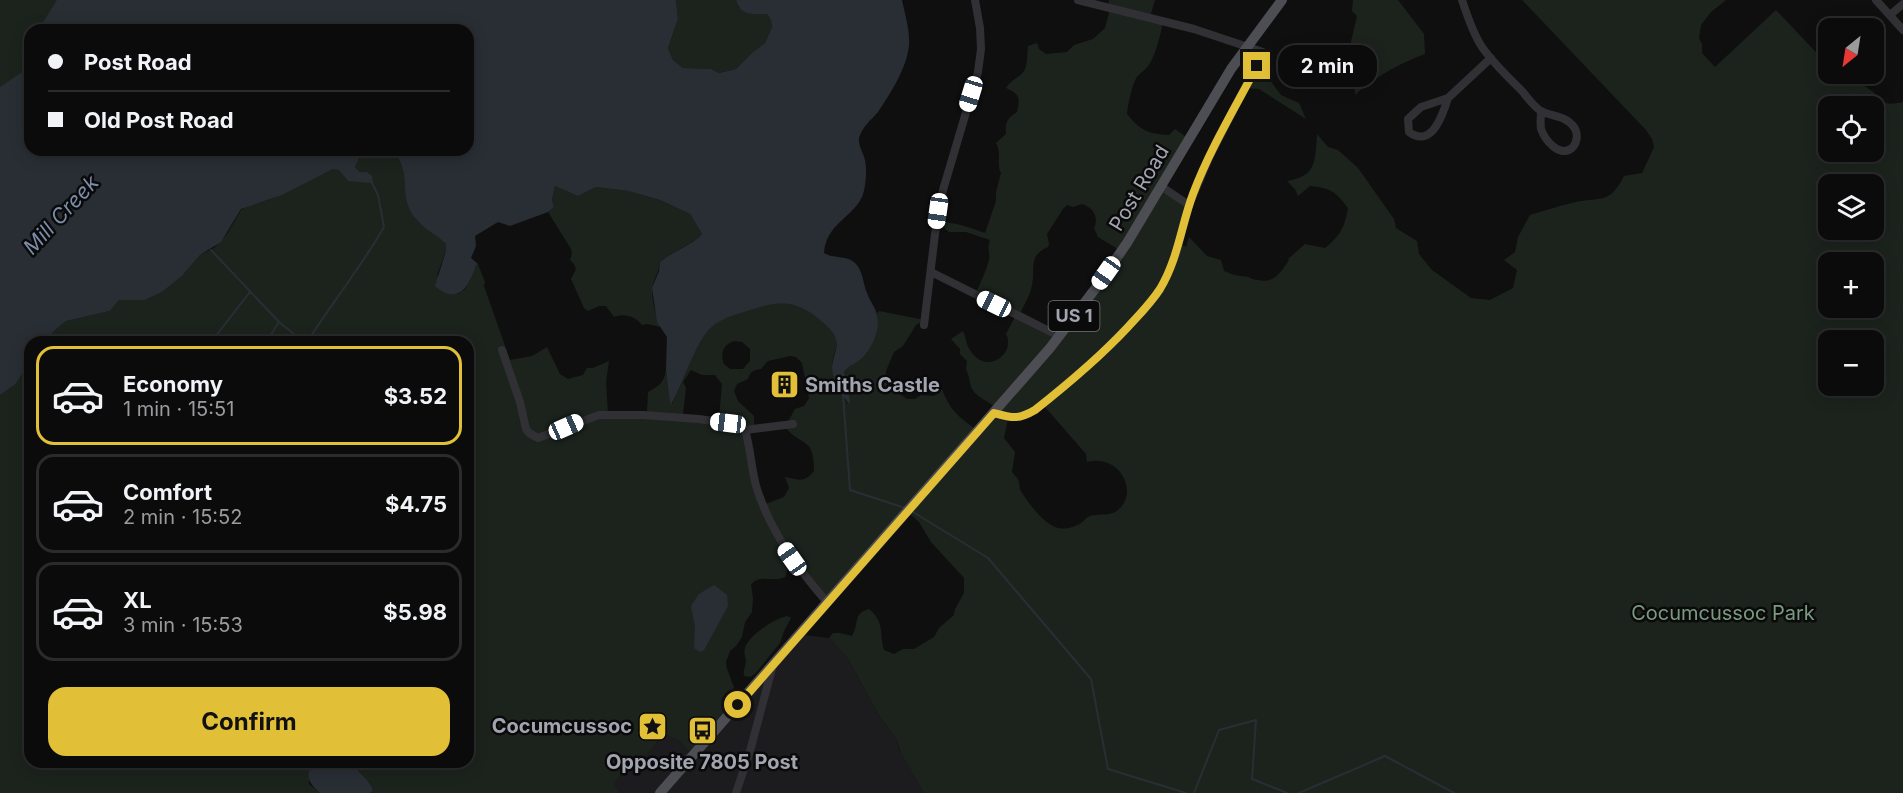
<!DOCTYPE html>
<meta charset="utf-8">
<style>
body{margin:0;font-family:Inter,sans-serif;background:#19191a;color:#f1f3f6;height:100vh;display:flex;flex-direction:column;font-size:22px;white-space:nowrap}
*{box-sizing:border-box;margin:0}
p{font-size:20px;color:#9a9b9d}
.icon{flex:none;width:33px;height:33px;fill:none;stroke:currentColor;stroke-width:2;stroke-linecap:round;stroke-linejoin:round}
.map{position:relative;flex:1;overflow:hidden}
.panel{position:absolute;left:24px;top:336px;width:450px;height:432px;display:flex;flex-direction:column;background:#0b0b0c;border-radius:18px;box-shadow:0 3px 15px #0003,0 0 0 2px #2b2b2d}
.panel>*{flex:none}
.top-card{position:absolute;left:24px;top:24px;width:450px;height:132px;border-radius:18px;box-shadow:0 3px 15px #0003,0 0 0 2px #2b2b2d;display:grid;align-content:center;height:132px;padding:0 24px;background:#0b0b0c}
.needle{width:39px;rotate:210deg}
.buttons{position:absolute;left:1818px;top:18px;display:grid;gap:12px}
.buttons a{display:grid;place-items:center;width:66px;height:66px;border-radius:12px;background:#0b0b0c;box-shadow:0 3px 15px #0003,0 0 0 2px #2b2b2d;font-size:30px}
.end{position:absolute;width:27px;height:27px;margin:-14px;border:8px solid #e1c037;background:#111;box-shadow:0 0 0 3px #111}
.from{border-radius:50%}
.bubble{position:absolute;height:42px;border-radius:18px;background:#0b0b0c;box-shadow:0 3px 15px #0003,0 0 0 2px #2b2b2d;font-size:20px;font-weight:700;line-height:42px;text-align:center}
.car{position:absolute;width:18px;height:36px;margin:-18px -9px;border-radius:8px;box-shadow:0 0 4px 2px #0007;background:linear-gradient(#fff 24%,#345 0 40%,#fff 0 76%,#345 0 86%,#fff 0)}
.top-card b{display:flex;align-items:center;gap:21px;height:57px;font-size:22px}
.top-card b+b{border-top:2px solid #2b2b2d}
.top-card i{width:15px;height:15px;background:#f1f3f6}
ul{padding:10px 0 0;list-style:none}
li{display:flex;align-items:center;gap:18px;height:99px;margin:0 12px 9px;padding:0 12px;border:3px solid #2b2b2d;border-radius:18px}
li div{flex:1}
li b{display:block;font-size:22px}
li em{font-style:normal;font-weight:700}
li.active{border-color:#e1c037}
li>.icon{width:54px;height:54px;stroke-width:1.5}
.button{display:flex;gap:12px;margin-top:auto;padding:12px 24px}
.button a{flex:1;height:69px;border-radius:18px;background:#e1c037;color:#111;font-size:24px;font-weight:700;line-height:69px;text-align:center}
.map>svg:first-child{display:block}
</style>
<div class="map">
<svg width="1903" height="793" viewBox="0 0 1903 793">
<rect width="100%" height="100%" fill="#0f0f10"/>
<path fill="#1c1b1d" d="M804,635L829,638L847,657L880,717L896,738L899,749L924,793H620L613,785L614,781L617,777L633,767L662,737L667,734L678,740L693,755Z"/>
<path fill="#1c231d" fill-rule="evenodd" d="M0,0H61L43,30H30C30,66 32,68 0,87Z
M676,0H736L738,7L751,14H767L771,20L772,27L765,43L753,52L736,69L719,73L711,69L683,68L673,60L668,48L678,19Z
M1109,0H1155L1150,17L1163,22C1160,36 1157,51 1150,63C1147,69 1141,72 1137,77C1132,84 1128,105 1127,114C1140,130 1148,134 1169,135L1175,129L1189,139L1163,187L1189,206L1180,244L1186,247L1189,237L1207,256L1221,260L1224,271C1233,275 1239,276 1248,277C1251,278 1254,280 1258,280C1274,284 1281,272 1289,260L1288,259L1305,244L1325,248C1340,236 1345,227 1348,208C1336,192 1331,188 1310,186L1298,196L1295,189L1287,181C1318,176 1315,159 1317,134L1328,147L1338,150L1358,168L1394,219L1396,228L1417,241L1419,254L1432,270L1471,298L1490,300L1513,288L1517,270L1504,260L1515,252L1518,237L1530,215C1544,211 1558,206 1572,203C1599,196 1609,206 1624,176L1642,173L1654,147L1652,139L1646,130L1522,0H1726L1711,12L1701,25L1699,38L1702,44V53L1715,67L1776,10L1828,65V74H1844C1851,81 1861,82 1869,89C1885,100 1879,107 1903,102V793H924L901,753L896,738L880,717L847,657L829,638L833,633H840L852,636C860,623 852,614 869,609C885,622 879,633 884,650L894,654L903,649H914L934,637L939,628L954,615L955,609L964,593V578L931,542L919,522L908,512L829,600L791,561L785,577C773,583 759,573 751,585L753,598L752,612L745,622L742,637L736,646L730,651L726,662L727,669L735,690L739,695L744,698L694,756L678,740L667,735L662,736C652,747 643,761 631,769C623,774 615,776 614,785L620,793H370L373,791C369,776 358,776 354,762H468V342H45L54,331L66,321L110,311L119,300H145L162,292L182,276L200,255L214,248L227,234L241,210L248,206L274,198L333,169H339L348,181H365L360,172L355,167L363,150H393L403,165L406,196L416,219L446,244V251L437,275L458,294L465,289L470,280L476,264H478L485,282L484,286L510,360L532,356L547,347L560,374L568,379L583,375L587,368H593L609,361L606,382L608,413L647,412L648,392C659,386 664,383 666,370L669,397L672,404C684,382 693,348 709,330C718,319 732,315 746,311C775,302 794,297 819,319C823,323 829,327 832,331C842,345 832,353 832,366C832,380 840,393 848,404L844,372C848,366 853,365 859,360C872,349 880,330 877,313L879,311L925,320L916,325L903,346L894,352L886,371V381L891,387L907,399H915L921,395L934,396L942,389C945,397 950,408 957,414C962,420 970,424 976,430L996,408C989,401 976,397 972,389C969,383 970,376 966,370L967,361L960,354V349L951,339L963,331C967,340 965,344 972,353C989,375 1016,352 1006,334L1017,313L976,293C981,281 986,272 989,260C990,252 987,248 990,240L966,232H949L945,229L943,222C957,223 971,228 985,233L996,201V192L1001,173C996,164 1002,153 996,143L1006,134C1005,123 1007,118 1017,112C1020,98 1020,94 1006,88C1012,79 1019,78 1024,71C1028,65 1027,53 1028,46L1037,43L1039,49L1046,54L1067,52L1074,45L1093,39L1105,28L1110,9L1108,7ZM1828,106H1874V152H1828ZM1828,184H1874V230H1828ZM1082,204C1094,208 1099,218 1094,228L1098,237L1121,251L1061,333L1021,312C1024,305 1029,297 1031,289C1037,271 1026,256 1048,247L1049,244L1047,234L1063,209L1067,205L1073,207ZM1828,262H1874V308H1828ZM1828,340H1874V386H1828ZM734,341L742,342L750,349V361L743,369H730L724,364C720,353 723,345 734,341ZM790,356L796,357L802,363L809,398L804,406L795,409L785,427C802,448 814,435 814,471C804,483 800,480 785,477L789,488L784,497L763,505L746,431L754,429V416L738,401L734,391L737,384L748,379C750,372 753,370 761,369L768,361ZM691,370L702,375H715L722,384L719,419L683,414L686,388L683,382ZM1045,407L1086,454L1087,462C1119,453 1139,491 1119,509C1110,518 1098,512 1088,517C1086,518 1084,521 1081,523C1072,529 1061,531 1051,525C1040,518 1028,503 1021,491C1019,489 1020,486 1019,483C1019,479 1014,475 1012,472L1015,452L1004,438L1008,419Z
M1353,0H1398L1424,34L1425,54C1397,65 1378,75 1355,95C1355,76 1352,73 1337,62L1349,50L1357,16L1352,11Z
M1258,66L1273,75L1272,83L1281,95L1299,103L1306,119L1259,89L1246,88Z
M555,186L578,196L596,187L628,191L660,200L690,214L702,234C690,246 673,251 660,262C659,271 655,277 653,285C650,294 656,320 661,327L647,324L642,325C635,316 625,313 614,317L606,306H599L588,311L584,308L571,279L576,269L574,264L570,260L572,254L571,249L548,212L554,207L552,200Z
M30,361V762H317C310,767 309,776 309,784L320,793H0V395L16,384Z
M787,616L791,618L784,631L780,643L755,674L750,677L744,676C743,670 745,668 746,662C746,657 743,653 745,648C749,635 774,619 787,616Z"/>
<path fill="#292e35" d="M57,0H676L678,19L668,48L673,60L683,68L711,69L719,73L736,69L753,52L765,43L772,27L771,20L767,14C753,14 740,16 736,0H902C905,14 910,31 909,45C907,68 890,94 878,112C871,120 862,127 859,138C858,146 863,152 865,160C867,170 866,188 862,197C852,218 826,224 824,253C833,259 847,255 855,263C863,270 863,284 867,293C870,301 875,307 877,315C881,328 872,349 862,358C856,364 849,365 844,372L850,401L849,404C841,394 832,381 832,367C833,354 841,346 833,333C830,328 824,324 820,320C793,297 775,302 744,312C731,316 717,320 708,331C692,351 684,382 671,405L669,397L666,370L667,337L657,322L652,288L659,271L660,262C673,251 691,246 702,234L690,214L660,200L628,191L596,187L578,196L555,186L552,200L554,207L548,212L510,226L498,222L475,236L476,246L471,258L478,264L476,265C469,287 458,306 435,286L446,251V244C434,233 419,226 411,212C399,189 412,174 393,150H468V30H40L42,24Z
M30,57V150H363L355,167L360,172H367L372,176L373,183L348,181L339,170L333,169L282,195L241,209L221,242L200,255L182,276L162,292L145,300H119L110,311L66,321L54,331L45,342H30V361L16,384L0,395V87L22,72Z
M714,585L727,595L728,606L704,650L700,652L694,648L695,626L691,606L699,594Z
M317,762H354C358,776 369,776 373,791L370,793H320C308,783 303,773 317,762Z"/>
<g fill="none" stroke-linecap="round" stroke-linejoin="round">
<path stroke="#292e35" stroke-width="2" d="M211,250L279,322L304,342
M211,342L250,292
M266,342L279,322
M307,342C332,303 361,267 384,227L378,195L371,181
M843,395L850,490L905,508
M913,512L988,558L1091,679L1108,769L1186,793
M1194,793L1219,730L1256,720L1252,779L1287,793
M1299,793L1385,756L1454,793"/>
<path stroke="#313135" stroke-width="8" d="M1462,0C1467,15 1473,34 1482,47C1493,63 1508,77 1522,91C1527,97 1534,107 1541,111C1552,117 1565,115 1574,127C1578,133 1578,142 1572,148C1559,158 1545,140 1541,129C1540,123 1541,117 1541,111
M1876,0L1903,30
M1890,15L1903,4
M1448,98C1443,114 1432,149 1409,132L1408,119L1421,107L1448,98L1491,58
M1162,187L1189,205
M931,272L1059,336
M924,325L935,234L943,190L978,72L981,49L980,28L975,0
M502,350L520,402L526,429L529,433L538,438L599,415H643L699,419L728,423L745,430L793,424
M994,413C1012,418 1018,420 1035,410L1097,358L1144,310L1160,289L1169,272L1176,254L1189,205L1209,158L1263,52L1194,29L1078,0
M745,430C751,449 751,470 757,489C771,532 797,568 827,602
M736,793L750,751L773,665"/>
<path stroke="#4d4d54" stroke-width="10" d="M660,793L1050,348L1095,289L1127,243L1231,69L1282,0"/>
</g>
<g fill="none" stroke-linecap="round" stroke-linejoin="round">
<path stroke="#e1c037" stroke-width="8" d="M738,705L994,413C1012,418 1018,420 1035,410C1068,384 1099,358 1128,327C1139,315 1151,303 1160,289C1178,259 1181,226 1193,194C1210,149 1235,108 1257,66"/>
</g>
<defs>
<symbol id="building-square" viewBox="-11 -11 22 22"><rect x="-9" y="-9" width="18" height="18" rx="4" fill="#e1c037" stroke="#0b0a0b"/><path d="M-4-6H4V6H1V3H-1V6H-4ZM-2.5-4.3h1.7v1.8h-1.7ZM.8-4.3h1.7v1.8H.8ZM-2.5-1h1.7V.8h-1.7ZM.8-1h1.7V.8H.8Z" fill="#111"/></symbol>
<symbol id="sight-square" viewBox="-11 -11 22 22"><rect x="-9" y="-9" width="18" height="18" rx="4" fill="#e1c037" stroke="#0b0a0b"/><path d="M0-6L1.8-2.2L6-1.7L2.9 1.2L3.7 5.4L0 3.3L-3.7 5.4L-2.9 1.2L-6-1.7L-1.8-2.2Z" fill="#111"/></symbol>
<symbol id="bus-square" viewBox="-11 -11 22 22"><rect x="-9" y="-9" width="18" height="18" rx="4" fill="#e1c037" stroke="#0b0a0b"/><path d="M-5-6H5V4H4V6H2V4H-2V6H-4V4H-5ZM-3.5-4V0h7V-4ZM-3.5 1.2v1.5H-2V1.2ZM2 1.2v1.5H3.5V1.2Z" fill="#111"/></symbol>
</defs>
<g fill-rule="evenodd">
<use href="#building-square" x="768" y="368" width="33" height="33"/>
<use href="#sight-square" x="636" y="710" width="33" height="33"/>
<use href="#bus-square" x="686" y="714" width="33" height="33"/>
</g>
<g text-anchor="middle" stroke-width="5" stroke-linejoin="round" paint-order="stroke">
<rect fill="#0b0a0b" stroke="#75767e" stroke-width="1.5" x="1048.5" y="301" width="51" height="30" rx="4.5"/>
<g font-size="18" font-weight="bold" fill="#a2a4b0">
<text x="1074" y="322">US 1</text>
</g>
<g font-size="20" fill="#a2a4b0" stroke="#0b0a0b">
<text transform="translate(1139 188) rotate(-59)" y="7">Post Road</text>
</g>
<g font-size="20" font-weight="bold" fill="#a2a4b0" stroke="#0b0a0b" text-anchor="start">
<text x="805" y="392">Smiths Castle</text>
<text x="632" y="733" text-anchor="end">Cocumcussoc</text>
<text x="702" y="769" text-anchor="middle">Opposite 7805 Post</text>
</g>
<g font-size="20" fill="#7a9a80" stroke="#0b0a0b">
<text x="1723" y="620">Cocumcussoc Park</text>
</g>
<g font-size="21" font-style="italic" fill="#7b8da9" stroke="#0b0a0b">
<text transform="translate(61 215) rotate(-47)" y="7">Mill Creek</text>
</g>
</g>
</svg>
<div class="buttons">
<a><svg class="needle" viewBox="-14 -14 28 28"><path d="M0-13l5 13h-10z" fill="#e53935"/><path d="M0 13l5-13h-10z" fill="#9a9b9d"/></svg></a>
<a><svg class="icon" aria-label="locate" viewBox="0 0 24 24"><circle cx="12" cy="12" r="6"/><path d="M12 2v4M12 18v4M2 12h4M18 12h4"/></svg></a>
<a><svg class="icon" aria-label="layers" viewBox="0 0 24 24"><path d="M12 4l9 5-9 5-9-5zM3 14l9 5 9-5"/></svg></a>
<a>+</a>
<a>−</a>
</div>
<i class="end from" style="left:738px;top:705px"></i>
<i class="end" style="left:1257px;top:66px"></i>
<div class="bubble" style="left:1278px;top:45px;width:99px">2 min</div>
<i class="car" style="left:971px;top:94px;rotate:197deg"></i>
<i class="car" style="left:938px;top:211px;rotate:188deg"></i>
<i class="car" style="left:1106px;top:273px;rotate:215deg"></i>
<i class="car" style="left:994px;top:304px;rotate:296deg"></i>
<i class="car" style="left:728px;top:423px;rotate:277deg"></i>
<i class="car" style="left:566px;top:427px;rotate:66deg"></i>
<i class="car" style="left:792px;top:559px;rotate:325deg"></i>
<div class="top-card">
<b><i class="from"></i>Post Road</b>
<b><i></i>Old Post Road</b>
</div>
<section class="panel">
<ul>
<li class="active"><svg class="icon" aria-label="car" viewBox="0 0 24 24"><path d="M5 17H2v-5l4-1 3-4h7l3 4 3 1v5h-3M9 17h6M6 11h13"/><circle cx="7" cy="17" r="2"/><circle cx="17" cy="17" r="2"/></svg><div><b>Economy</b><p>1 min · 15:51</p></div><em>$3.52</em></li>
<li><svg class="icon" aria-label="car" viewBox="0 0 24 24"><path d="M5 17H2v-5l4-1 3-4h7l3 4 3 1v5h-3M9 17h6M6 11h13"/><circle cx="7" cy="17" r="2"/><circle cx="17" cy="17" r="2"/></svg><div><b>Comfort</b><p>2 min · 15:52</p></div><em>$4.75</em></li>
<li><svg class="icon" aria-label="car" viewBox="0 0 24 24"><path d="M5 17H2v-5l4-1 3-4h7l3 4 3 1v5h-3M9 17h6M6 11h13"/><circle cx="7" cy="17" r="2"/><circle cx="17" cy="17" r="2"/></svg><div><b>XL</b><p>3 min · 15:53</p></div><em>$5.98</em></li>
</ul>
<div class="button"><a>Confirm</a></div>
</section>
</div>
